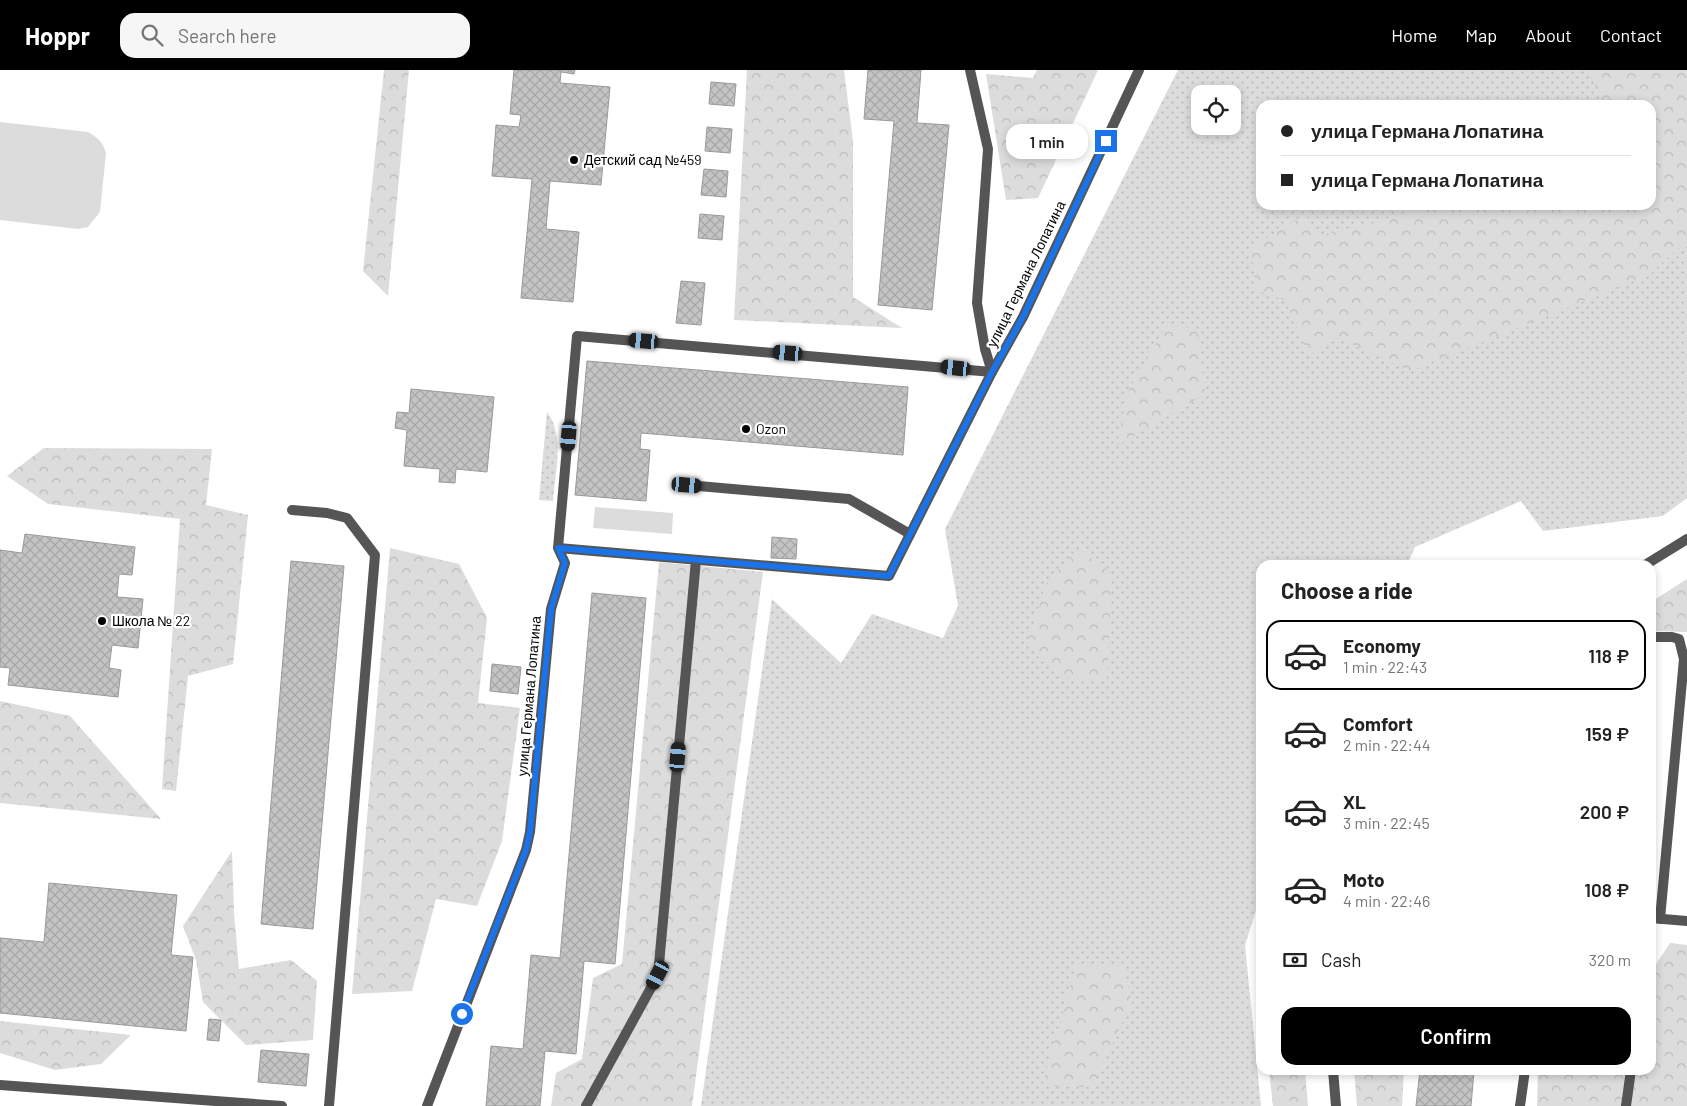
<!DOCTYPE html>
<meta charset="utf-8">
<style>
body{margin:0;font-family:Barlow,sans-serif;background:#f6f6f6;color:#222;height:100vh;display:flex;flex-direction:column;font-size:19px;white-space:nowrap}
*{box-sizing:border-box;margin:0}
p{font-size:16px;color:#767676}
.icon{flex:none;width:28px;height:28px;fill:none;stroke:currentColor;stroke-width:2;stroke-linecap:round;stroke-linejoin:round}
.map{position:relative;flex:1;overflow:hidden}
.side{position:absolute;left:1256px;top:490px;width:400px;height:515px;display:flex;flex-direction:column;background:#fff;border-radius:15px;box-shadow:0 2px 8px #0003}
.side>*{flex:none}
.guide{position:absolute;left:1256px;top:30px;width:400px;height:110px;border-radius:15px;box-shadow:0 2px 8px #0003;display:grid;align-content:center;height:110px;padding:0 25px;background:#fff}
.tools{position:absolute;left:1191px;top:15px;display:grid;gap:10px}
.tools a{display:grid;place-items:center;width:50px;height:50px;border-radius:10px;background:#fff;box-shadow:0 2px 8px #0003;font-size:25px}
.end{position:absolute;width:22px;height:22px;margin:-11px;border:6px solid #1a73e8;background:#fff;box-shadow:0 0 0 2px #fff}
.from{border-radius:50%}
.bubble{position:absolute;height:35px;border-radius:15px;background:#fff;box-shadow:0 2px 8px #0003;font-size:16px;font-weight:600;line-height:35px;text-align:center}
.car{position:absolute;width:15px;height:30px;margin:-15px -8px;border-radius:6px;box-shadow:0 0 4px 1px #0007;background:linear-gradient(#222 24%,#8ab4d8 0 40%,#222 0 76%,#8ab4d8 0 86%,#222 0)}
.guide b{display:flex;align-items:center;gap:18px;height:48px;font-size:19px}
.guide b+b{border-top:1px solid #e0e0e0}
.guide i{width:12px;height:12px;background:#222}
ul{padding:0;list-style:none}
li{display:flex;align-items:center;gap:15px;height:70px;margin:0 10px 8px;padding:0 15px;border:2px solid transparent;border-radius:15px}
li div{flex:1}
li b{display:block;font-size:19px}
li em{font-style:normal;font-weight:600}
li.current{border-color:#000}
li>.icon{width:45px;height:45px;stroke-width:1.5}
h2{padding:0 25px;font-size:22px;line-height:60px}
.pay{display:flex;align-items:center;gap:12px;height:55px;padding:0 25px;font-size:19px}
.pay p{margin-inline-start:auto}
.button{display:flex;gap:10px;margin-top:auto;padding:10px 25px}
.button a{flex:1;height:58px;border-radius:15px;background:#000;color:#fff;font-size:20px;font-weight:600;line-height:58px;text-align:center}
header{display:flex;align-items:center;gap:30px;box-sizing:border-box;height:70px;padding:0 25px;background:#000;color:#fff}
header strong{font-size:24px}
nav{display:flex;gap:28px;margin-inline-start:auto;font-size:18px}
.search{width:350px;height:45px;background:#f6f6f6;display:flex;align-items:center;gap:12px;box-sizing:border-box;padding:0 18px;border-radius:15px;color:#767676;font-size:19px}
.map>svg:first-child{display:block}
</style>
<header>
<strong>Hoppr</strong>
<div class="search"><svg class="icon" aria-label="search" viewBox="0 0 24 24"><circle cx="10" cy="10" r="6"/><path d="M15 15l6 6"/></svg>Search here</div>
<nav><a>Home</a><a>Map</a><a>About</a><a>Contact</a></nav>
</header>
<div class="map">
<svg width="1687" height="1036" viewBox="0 0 1687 1036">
<defs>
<pattern id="grass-dots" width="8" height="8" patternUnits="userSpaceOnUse" patternTransform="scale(1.25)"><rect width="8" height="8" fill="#dcdcdc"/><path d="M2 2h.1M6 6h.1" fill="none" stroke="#bbb" stroke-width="1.8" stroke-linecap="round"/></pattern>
<pattern id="forest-crowns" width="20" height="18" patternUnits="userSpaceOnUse" patternTransform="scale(1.25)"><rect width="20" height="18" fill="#dcdcdc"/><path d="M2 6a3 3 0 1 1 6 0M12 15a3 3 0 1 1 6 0" fill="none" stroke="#bbb"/></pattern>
<pattern id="building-cross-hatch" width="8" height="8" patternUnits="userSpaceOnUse" patternTransform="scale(1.25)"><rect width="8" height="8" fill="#c4c4c4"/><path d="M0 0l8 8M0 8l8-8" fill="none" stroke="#a7a7a7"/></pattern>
</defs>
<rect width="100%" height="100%" fill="#fff"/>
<path fill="url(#grass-dots)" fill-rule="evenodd" d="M1178,0H1687V428L1663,446L1543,461L1521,431L1415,477L1407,495H1261V825L1245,875L1261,1036H701L772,529L841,593L872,544L943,568L958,536L945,459ZM1200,24H1232V56H1200ZM1261,35H1651V135H1261Z
M547,342C565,366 555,402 553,431L539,430Z"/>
<path fill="url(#forest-crowns)" d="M384,0H409L388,226L363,201Z
M747,0H844L853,71V227L902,258L734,250Z
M1037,0H1098L1038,128L1006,130L986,4L1033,8Z
M1587,0H1687V170L1649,205L1410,301L1338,268L1309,285L1285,230L1256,220L1251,178L1305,144L1319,166L1427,138L1430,135H1651V35H1605Z
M1166,256L1197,258L1205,324L1117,376L1128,321Z
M44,378L212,379L206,435L248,445L233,594L188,606L176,721L162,719L180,449L48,434L7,406Z
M390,478L459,494L487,548L478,633L520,638L502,771L477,836L436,829L412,921L352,924Z
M1078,478L1112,504L1107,610L1063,608L1027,574L1046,514Z
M659,492L763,502L692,1036H551L556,1003L582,989L593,908L622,894Z
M1687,509V562L1651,561V532Z
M0,631L70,646L161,749L0,733Z
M232,781L234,843L239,899L291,890L317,911L313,970L246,975L203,932L196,890L183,856Z
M1670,873L1687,875V1036H1537L1538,1000H1651V902Z
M1076,896L1123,897L1132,932L1092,1017L1042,1016Z
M0,951L131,965L101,994L55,1000L0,983Z
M1269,1000H1305L1308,1036H1273Z
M1354,1000H1404L1402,1036H1357Z"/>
<path fill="#dcdcdc" d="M0,52L88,62C98,68 103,72 106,83L100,142L88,157L78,159L0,150Z
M595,437L673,443L672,464L593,458Z"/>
<path fill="url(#building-cross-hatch)" stroke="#999" d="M514,0H575L574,4L561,2L560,13L610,17L601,115L550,111L546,159L579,162L573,232L521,228L532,109L492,106L496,55L519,57L521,45L510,44Z
M868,0H921L917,53L949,55L932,240L878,235L894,51L864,49Z
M711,12L736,14L734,36L709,34Z
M707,57L732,59L730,83L705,81Z
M704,99L728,101L726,127L701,125Z
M700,144L724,146L722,170L698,168Z
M681,211L705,213L701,255L676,253Z
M587,291L908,317L903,385L641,363L640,379L650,380L646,431L575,425Z
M411,319L494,327L487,402L456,399L455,413L439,412L440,399L404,396L407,360L395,358L397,342L409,343Z
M25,464L135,477L132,505L119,504L117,527L143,529L138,578L112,575L109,598L121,600L118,627L8,615L10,598L0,597V480L22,483Z
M772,467L797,469L796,489L771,488Z
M291,491L344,496L313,859L261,854Z
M592,523L646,528L615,894L584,891L576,984L545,981L540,1036H486L491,976L523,979L531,885L560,888Z
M492,594L521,597L518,624L490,621Z
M49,813L177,825L171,885L193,887L186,961L0,943V868L44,872Z
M209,949L221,950L219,971L207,970Z
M261,980L309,984L306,1016L258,1012Z
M1420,1000L1474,1001L1471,1036H1416Z"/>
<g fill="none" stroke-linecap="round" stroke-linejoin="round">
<path stroke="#555" stroke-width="10" d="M970,0L988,79L977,233L985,279L992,302
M687,415L849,429L910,464
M292,440L327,443L347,448L375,485L329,1036
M1651,567H1672L1679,569L1684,589L1660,849
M1651,848L1687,851
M0,1015L282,1036
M586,1036L658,905L696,490
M1520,1036L1525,1000
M1626,1036L1631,1000"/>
<path stroke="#555" stroke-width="10" d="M558,478L889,506L992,302L1023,247L1139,0
M1645,495L1687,469
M1333,1000L1336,1036
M427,1036L526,780L530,762L551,539L565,493L558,478L577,266L992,302"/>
</g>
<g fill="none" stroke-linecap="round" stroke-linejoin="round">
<path stroke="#1a73e8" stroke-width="6" d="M462,944L526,780L530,762L551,539L565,493L558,478L889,506L992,302L1023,247L1106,71"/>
</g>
<g fill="#000" stroke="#fff" stroke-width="2">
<circle cx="574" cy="90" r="5"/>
<circle cx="746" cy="359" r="5"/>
<circle cx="102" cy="551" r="5"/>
</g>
<g text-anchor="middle" stroke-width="4.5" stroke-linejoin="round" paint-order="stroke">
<g font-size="14" fill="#000" stroke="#fff" text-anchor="start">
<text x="584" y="95">Детский сад №459</text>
<text x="756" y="364">Ozon</text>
<text x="112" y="556">Школа № 22</text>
</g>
<g font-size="14" fill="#000" stroke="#fff">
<text transform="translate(1026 204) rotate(-64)" y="5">улица Германа Лопатина</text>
<text transform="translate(529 626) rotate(-85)" y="5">улица Германа Лопатина</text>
</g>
</g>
</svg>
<div class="tools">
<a><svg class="icon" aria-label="locate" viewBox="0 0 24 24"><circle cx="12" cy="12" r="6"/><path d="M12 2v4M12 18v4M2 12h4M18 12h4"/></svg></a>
</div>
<i class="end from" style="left:462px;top:944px"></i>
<i class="end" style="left:1106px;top:71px"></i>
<div class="bubble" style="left:1006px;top:54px;width:82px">1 min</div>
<i class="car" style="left:644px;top:271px;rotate:275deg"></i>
<i class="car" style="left:788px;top:283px;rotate:275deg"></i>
<i class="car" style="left:956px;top:298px;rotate:276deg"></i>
<i class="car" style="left:569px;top:366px;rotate:185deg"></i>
<i class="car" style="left:687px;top:415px;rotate:95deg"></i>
<i class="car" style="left:678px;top:687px;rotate:5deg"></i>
<i class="car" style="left:658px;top:905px;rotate:208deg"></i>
<div class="guide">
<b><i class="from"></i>улица Германа Лопатина</b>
<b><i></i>улица Германа Лопатина</b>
</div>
<section class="side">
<h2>Choose a ride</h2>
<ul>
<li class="current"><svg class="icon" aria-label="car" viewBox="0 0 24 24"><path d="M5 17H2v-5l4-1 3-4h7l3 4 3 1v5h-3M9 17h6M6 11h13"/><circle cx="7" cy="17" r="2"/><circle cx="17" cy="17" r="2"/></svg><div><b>Economy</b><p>1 min · 22:43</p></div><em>118 ₽</em></li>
<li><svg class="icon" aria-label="car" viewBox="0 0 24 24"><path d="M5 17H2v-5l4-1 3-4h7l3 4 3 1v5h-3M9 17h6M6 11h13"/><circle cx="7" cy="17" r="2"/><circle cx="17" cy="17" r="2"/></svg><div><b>Comfort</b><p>2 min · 22:44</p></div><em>159 ₽</em></li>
<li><svg class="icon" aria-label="car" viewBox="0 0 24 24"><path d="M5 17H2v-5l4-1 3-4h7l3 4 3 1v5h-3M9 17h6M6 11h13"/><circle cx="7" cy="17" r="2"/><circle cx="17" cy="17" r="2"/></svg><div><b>XL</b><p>3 min · 22:45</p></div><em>200 ₽</em></li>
<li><svg class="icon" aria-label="car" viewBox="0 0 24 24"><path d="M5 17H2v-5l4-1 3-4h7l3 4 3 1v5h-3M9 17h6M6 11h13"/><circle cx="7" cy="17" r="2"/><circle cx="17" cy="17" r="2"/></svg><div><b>Moto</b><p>4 min · 22:46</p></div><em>108 ₽</em></li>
</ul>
<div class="pay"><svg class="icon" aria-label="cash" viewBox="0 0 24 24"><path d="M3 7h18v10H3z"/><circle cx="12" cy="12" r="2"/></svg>Cash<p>320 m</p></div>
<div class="button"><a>Confirm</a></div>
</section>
</div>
